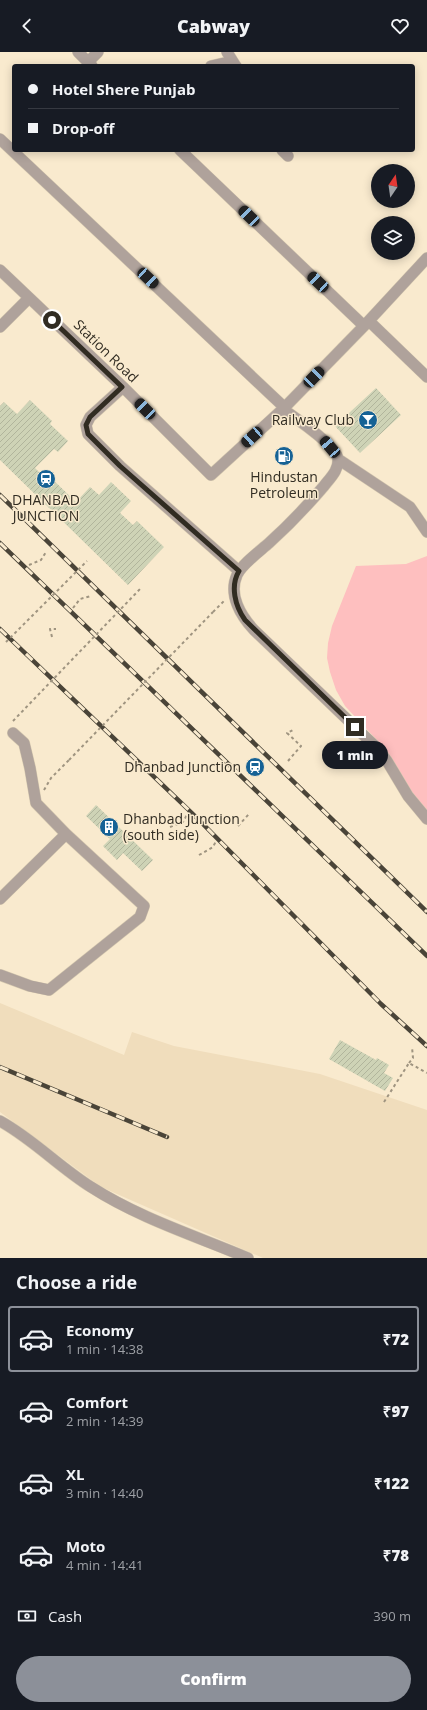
<!DOCTYPE html>
<meta charset="utf-8">
<style>
body{margin:0;font-family:"Open Sans",sans-serif;background:#242831;color:#f1f3f6;height:100vh;display:flex;flex-direction:column;font-size:15px;white-space:nowrap}
*{box-sizing:border-box;margin:0}
p{font-size:13px;color:#9ea1a6}
.icon{flex:none;width:22px;height:22px;fill:none;stroke:currentColor;stroke-width:2;stroke-linecap:round;stroke-linejoin:round}
.map{position:relative;height:1206px;overflow:hidden}
.panel{display:flex;flex-direction:column;background:#171b24;flex:1}
.panel>*{flex:none}
.banner{position:absolute;left:12px;top:12px;width:403px;height:88px;border-radius:4px;box-shadow:0 2px 10px #0003;display:grid;align-content:center;height:88px;padding:0 16px;background:#171b24}
.needle{width:26px;rotate:13deg}
.buttons{position:absolute;left:371px;top:112px;display:grid;gap:8px}
.buttons a{display:grid;place-items:center;width:44px;height:44px;border-radius:50%;background:#171b24;box-shadow:0 2px 10px #0003;font-size:20px}
.end{position:absolute;width:18px;height:18px;margin:-9px;border:5px solid #312c22;background:#fff;box-shadow:0 0 0 2px #fff}
.from{border-radius:50%}
.bubble{position:absolute;height:28px;border-radius:14px;background:#171b24;box-shadow:0 2px 10px #0003;font-size:13px;font-weight:800;line-height:28px;text-align:center}
.car{position:absolute;width:12px;height:24px;margin:-12px -6px;border-radius:5px;box-shadow:0 0 3px 1px #0007;background:linear-gradient(#222 24%,#8ab4d8 0 40%,#222 0 76%,#8ab4d8 0 86%,#222 0)}
.banner b{display:flex;align-items:center;gap:14px;height:38px;font-size:15px}
.banner b+b{border-top:1px solid #363941}
.banner i{width:10px;height:10px;background:#f1f3f6}
ul{padding:0;list-style:none}
li{display:flex;align-items:center;gap:12px;height:66px;margin:0 8px 6px;padding:0 8px;border:2px solid transparent;border-radius:4px}
li div{flex:1}
li b{display:block;font-size:15px}
li em{font-style:normal;font-weight:800}
li.on{border-color:#8c9099}
li>.icon{width:36px;height:36px;stroke-width:1.5}
h2{padding:0 16px;font-size:18px;line-height:48px}
.pay{display:flex;align-items:center;gap:10px;height:44px;padding:0 16px;font-size:15px}
.pay p{margin-inline-start:auto}
.primary-button{display:flex;gap:8px;margin-top:auto;padding:8px 16px}
.primary-button a{flex:1;height:46px;border-radius:24px;background:#8c9099;color:#fff;font-size:16px;font-weight:800;line-height:46px;text-align:center}
header{display:flex;justify-content:space-between;align-items:center;height:52px;padding:0 16px;background:#171b24;font-size:18px;font-weight:800}
.map>svg:first-child{display:block}
</style>
<header><svg class="icon" aria-label="back" viewBox="0 0 24 24"><path d="M15 5l-7 7 7 7"/></svg>Cabway<svg class="icon" aria-label="heart" viewBox="0 0 24 24"><path d="M12 20l-8-8c-3-5 5-10 8-4 3-6 11-1 8 4z"/></svg></header>
<div class="map">
<svg width="427" height="1206" viewBox="0 0 427 1206">
<defs>
<pattern id="building-hatch" width="6" height="6" patternUnits="userSpaceOnUse"><rect width="6" height="6" fill="#ced3b6"/><path d="M-1 1l2-2M0 6l6-6M5 7l2-2" fill="none" stroke="#b1b59c"/></pattern>
</defs>
<rect width="100%" height="100%" fill="#f9eace"/>
<path fill="#f0ddbc" d="M0,951L124,1003L132,980L174,994L320,1022L427,1058V1206H263L101,1135L0,1060Z"/>
<path fill="#febfbf" d="M427,504V760L409,739L392,709L375,686L345,654L336,638L330,620L327,606L328,591L332,574L356,514L406,512Z"/>
<path fill="url(#building-hatch)" d="M376,336L401,363L360,401L335,374Z
M30,348L52,369L50,372L68,389L58,400L54,397L35,416L46,427L49,424L76,450L90,435L99,443L111,430L131,449L120,461L133,473L137,469L164,495L128,533L0,408V354L4,350L17,362Z
M96,753L153,808L142,819L123,801L117,808L103,794L110,787L86,764Z
M340,988L376,1008L377,1006L389,1013L384,1021L393,1026L385,1039L329,1007Z"/>
<g fill="none" stroke-linecap="round" stroke-linejoin="round">
<defs>
<path id="minor" d="M78,0L92,14
M227,0L235,13
M88,10L98,0
M211,14L224,11L236,14
M0,87L284,355
M180,98L364,274
M282,98L288,104
M0,218L123,335L211,423L283,357L364,274L427,206
M369,269L427,325
M0,275L29,246
M123,335L90,365L86,373L88,382L120,414L239,519
M283,357C294,365 337,394 338,407C339,418 330,426 324,434C307,454 289,473 269,491C260,499 241,513 237,523C228,543 241,564 254,578L378,697L387,709L408,744L427,767
M338,407L410,455L427,480
M13,681L24,691L30,716L36,751L66,782
M0,847L66,782L144,854L140,865L49,938L30,934L0,923
M0,1069C33,1087 59,1115 91,1135C139,1166 196,1184 248,1206"/>
</defs>
<use href="#minor" stroke="#d5c8af" stroke-width="12"/>
<path stroke="#9f9480" stroke-width="2" stroke-dasharray="3 3" stroke-linecap="butt" d="M29,513L41,508L46,500
M73,556L80,547L91,544
M213,560L225,548
M52,585L50,577H56
M288,709L301,694L287,681L293,678
M44,738L51,726L69,708
M238,774L249,762
M170,775L183,770L188,761
M199,803L213,795L216,789
M409,1011L413,1006L412,995
M384,1050L409,1011L427,1021"/>
<use href="#minor" stroke="#afa29b" stroke-width="11"/>
<defs>
<path id="rail" d="M0,443L427,860
M0,491L427,904
M0,577L196,765L381,952L427,994
M0,1015L167,1085"/>
</defs>
<use href="#rail" stroke="#4a4438" stroke-width="4.5"/>
<use href="#rail" stroke="#f9eace" stroke-width="3" stroke-dasharray="9" stroke-linecap="butt"/>
<path stroke="#9f9480" stroke-width="2" stroke-dasharray="3 3" stroke-linecap="butt" d="M6,590L87,509
M13,669L141,536
M69,708L213,560"/>
</g>
<g fill="none" stroke-linecap="round" stroke-linejoin="round">
<path stroke="#312c22" stroke-width="5" d="M52,268L122,335L90,365L86,373L88,382L120,414L239,519C230,534 235,554 245,568L355,675"/>
</g>
<defs>
<symbol id="bar-disc" viewBox="-11 -11 22 22"><circle r="9.5" fill="#166295" stroke="#f9eace"/><path d="M-6-5H6L.8 .8V4.5H3.5V6h-7V4.5H-.8V.8Z" fill="#fff"/></symbol>
<symbol id="fuel-disc" viewBox="-11 -11 22 22"><circle r="9.5" fill="#166295" stroke="#f9eace"/><path d="M-5.5-6h7V0h2V4h1.3V-2.5L3-4.5l.8-.8L6-3V5H2.5V1h-1V6h-7ZM-4.2-4.7v3.2H.2V-4.7Z" fill="#fff"/></symbol>
<symbol id="station-disc" viewBox="-11 -11 22 22"><circle r="9.5" fill="#166295" stroke="#f9eace"/><path d="M-3-6H3Q5-6 5-4V2Q5 4 3 4L4.5 6H3L1.5 4h-3L-3 6H-4.5L-3 4Q-5 4-5 2V-4Q-5-6-3-6ZM-3.5-4v3h7v-3ZM-3.5 1v1.5H-2V1ZM2 1v1.5H3.5V1Z" fill="#fff"/></symbol>
<symbol id="building-disc" viewBox="-11 -11 22 22"><circle r="9.5" fill="#166295" stroke="#f9eace"/><path d="M-4-6H4V6H1V3H-1V6H-4ZM-2.5-4.3h1.7v1.8h-1.7ZM.8-4.3h1.7v1.8H.8ZM-2.5-1h1.7V.8h-1.7ZM.8-1h1.7V.8H.8Z" fill="#fff"/></symbol>
</defs>
<g fill-rule="evenodd">
<use href="#bar-disc" x="357" y="357" width="22" height="22"/>
<use href="#fuel-disc" x="273" y="393" width="22" height="22"/>
<use href="#station-disc" x="35" y="416" width="22" height="22"/>
<use href="#station-disc" x="244" y="704" width="22" height="22"/>
<use href="#building-disc" x="98" y="764" width="22" height="22"/>
</g>
<g text-anchor="middle" stroke-width="3" stroke-linejoin="round" paint-order="stroke">
<g font-size="14" fill="#312c22" stroke="#f9eace">
<text transform="translate(106 299) rotate(44)" y="5">Station Road</text>
</g>
<g font-size="14" fill="#312c22" stroke="#f9eace" text-anchor="end">
<text x="354" y="373">Railway Club</text>
<text x="284" y="430" text-anchor="middle">Hindustan<tspan x="284" dy="16">Petroleum</tspan></text>
<text x="46" y="453" text-anchor="middle">DHANBAD<tspan x="46" dy="16">JUNCTION</tspan></text>
<text x="241" y="720">Dhanbad Junction</text>
<text x="123" y="772" text-anchor="start">Dhanbad Junction<tspan x="123" dy="16">(south side)</tspan></text>
</g>
</g>
</svg>
<div class="buttons">
<a><svg class="needle" viewBox="-14 -14 28 28"><path d="M0-13l5 13h-10z" fill="#e53935"/><path d="M0 13l5-13h-10z" fill="#9ea1a6"/></svg></a>
<a><svg class="icon" aria-label="layers" viewBox="0 0 24 24"><path d="M12 4l9 5-9 5-9-5zM3 14l9 5 9-5"/></svg></a>
</div>
<i class="end from" style="left:52px;top:268px"></i>
<i class="end" style="left:355px;top:675px"></i>
<div class="bubble" style="left:322px;top:689px;width:66px">1 min</div>
<i class="car" style="left:249px;top:164px;rotate:314deg"></i>
<i class="car" style="left:148px;top:226px;rotate:133deg"></i>
<i class="car" style="left:318px;top:230px;rotate:313deg"></i>
<i class="car" style="left:314px;top:325px;rotate:44deg"></i>
<i class="car" style="left:145px;top:357px;rotate:315deg"></i>
<i class="car" style="left:252px;top:385px;rotate:228deg"></i>
<i class="car" style="left:330px;top:395px;rotate:320deg"></i>
<div class="banner">
<b><i class="from"></i>Hotel Shere Punjab</b>
<b><i></i>Drop-off</b>
</div>
</div>
<section class="panel">
<h2>Choose a ride</h2>
<ul>
<li class="on"><svg class="icon" aria-label="car" viewBox="0 0 24 24"><path d="M5 17H2v-5l4-1 3-4h7l3 4 3 1v5h-3M9 17h6M6 11h13"/><circle cx="7" cy="17" r="2"/><circle cx="17" cy="17" r="2"/></svg><div><b>Economy</b><p>1 min · 14:38</p></div><em>₹72</em></li>
<li><svg class="icon" aria-label="car" viewBox="0 0 24 24"><path d="M5 17H2v-5l4-1 3-4h7l3 4 3 1v5h-3M9 17h6M6 11h13"/><circle cx="7" cy="17" r="2"/><circle cx="17" cy="17" r="2"/></svg><div><b>Comfort</b><p>2 min · 14:39</p></div><em>₹97</em></li>
<li><svg class="icon" aria-label="car" viewBox="0 0 24 24"><path d="M5 17H2v-5l4-1 3-4h7l3 4 3 1v5h-3M9 17h6M6 11h13"/><circle cx="7" cy="17" r="2"/><circle cx="17" cy="17" r="2"/></svg><div><b>XL</b><p>3 min · 14:40</p></div><em>₹122</em></li>
<li><svg class="icon" aria-label="car" viewBox="0 0 24 24"><path d="M5 17H2v-5l4-1 3-4h7l3 4 3 1v5h-3M9 17h6M6 11h13"/><circle cx="7" cy="17" r="2"/><circle cx="17" cy="17" r="2"/></svg><div><b>Moto</b><p>4 min · 14:41</p></div><em>₹78</em></li>
</ul>
<div class="pay"><svg class="icon" aria-label="cash" viewBox="0 0 24 24"><path d="M3 7h18v10H3z"/><circle cx="12" cy="12" r="2"/></svg>Cash<p>390 m</p></div>
<div class="primary-button"><a>Confirm</a></div>
</section>
